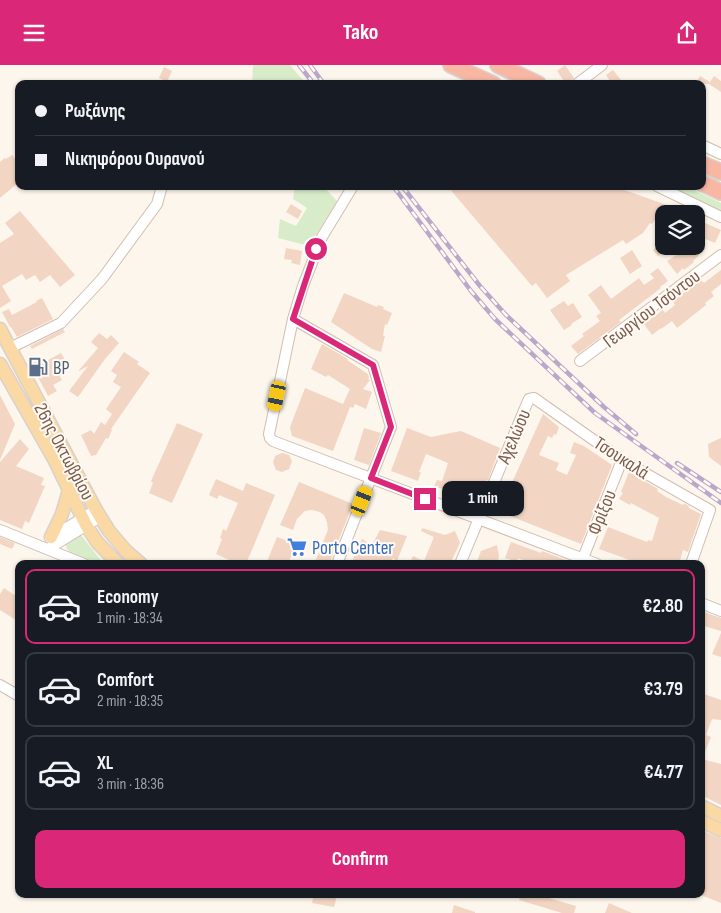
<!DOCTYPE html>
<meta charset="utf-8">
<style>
body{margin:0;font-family:"Sofia Sans Condensed",sans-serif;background:#242831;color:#f1f3f6;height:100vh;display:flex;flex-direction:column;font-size:19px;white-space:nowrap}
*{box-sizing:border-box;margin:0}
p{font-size:16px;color:#9ea1a6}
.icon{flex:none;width:28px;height:28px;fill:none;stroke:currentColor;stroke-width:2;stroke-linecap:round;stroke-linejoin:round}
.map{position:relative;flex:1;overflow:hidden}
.details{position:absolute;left:15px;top:495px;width:690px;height:338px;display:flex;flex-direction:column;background:#171b24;border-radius:10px;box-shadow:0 1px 4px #0004}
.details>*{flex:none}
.guide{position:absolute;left:15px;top:15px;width:691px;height:110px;border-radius:10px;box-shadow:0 1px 4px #0004;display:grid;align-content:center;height:110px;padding:0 20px;background:#171b24}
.controls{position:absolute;left:655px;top:140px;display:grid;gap:10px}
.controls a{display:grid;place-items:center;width:50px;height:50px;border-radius:10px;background:#171b24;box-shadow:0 1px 4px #0004;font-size:25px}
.end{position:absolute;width:22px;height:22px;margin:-11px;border:6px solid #db2777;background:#fff;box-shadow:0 0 0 2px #fff}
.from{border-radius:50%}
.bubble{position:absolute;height:35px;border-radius:10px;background:#171b24;box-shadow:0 1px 4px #0004;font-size:16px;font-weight:700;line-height:35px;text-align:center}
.car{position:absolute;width:15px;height:30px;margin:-15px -8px;border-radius:6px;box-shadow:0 0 4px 1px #0007;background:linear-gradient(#f5c518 24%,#345 0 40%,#f5c518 0 76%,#345 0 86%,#f5c518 0)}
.guide b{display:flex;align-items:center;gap:18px;height:48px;font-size:19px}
.guide b+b{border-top:1px solid #363941}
.guide i{width:12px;height:12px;background:#f1f3f6}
ul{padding:9px 0 0;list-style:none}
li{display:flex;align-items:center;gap:15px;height:75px;margin:0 10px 8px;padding:0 10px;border:2px solid #363941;border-radius:10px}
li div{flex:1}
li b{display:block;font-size:19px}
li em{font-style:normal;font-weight:700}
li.current{border-color:#db2777}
li>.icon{width:45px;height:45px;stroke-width:1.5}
.cta{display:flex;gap:10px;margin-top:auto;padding:10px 20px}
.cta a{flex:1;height:58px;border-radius:10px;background:#db2777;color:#fff;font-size:20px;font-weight:700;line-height:58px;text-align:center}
header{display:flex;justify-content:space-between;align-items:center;height:65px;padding:0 20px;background:#db2777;color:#fff;font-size:22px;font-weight:700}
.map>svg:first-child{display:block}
</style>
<header><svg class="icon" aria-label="menu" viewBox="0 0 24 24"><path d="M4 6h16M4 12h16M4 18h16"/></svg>Tako<svg class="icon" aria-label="share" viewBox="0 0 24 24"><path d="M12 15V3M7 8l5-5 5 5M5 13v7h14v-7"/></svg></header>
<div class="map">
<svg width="721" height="848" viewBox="0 0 721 848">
<rect width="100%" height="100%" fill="#fdf6ec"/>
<path fill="#d8ecc9" d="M253,0H290L306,19H252Z
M295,121H323L337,136L309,181L278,173L280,154L296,161L307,143L293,134Z
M670,121H686L721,138V146Z
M80,469L104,499C94,499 74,494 68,485C66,483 66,480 65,477Z"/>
<path fill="#f3d5c3" d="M565,0L574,13L566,19L557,6Z
M164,2L172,6L167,17L159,13Z
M613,5L621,15L616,19H612L606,10Z
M700,11L710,17L714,11L721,16V27L709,19H695Z
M12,90L15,94L19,91V117L0,133V97L5,93L6,94Z
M455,121H613L664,139L685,149H664V155L657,152L652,159L650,158L643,168L626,179L623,175L566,210L570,216L547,233L536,218L532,221L454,129L451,125Z
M291,139L302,146L298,154L286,147Z
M20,146L75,210L60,222L50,210L40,217L35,210L26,215L22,209L2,221L11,236L0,243V178L14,169L5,158Z
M696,154L721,165L715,178L696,170Z
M664,176V181H673L658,191L653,185Z
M286,183L302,186L300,200L291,198L292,195L284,194Z
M693,183L699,190L693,196L694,197L684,205L683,203L677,209L667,196L684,185L687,188Z
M632,185L642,201L630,209L620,193Z
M658,203L668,216L660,222L661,223L623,252L619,255L621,257L578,289L571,281L584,271L582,269L600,256L596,251L601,248L588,230L601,220L611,234L639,213L644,220L654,213L650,209Z
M721,205V219L711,227L714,231L705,238L706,240L677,263L672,256L661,264V263L652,270L644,259L663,245L665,248L675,240L673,236L701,215L704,218Z
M344,228L377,242L378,240L384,242L383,244L392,248L387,260L385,259L383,271H385L381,287L372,284L331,257Z
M42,233L53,254L17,272L11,262H10L2,247L9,244L12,250L37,237L36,236Z
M564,236L568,241L573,238L582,252L571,259L572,260L564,265L550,245Z
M63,264L65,267L32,284L30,281Z
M99,268L107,274L111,270L119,278L105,294L78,332L69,326L88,301L79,306V305L98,283L91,277Z
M322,279L348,294L347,295L368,309L369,313L368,314L370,315L363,324L372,327L366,344L355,339L353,343L350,342L333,386L292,371L290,362L305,323L343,339L350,324L328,310L326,312L311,304Z
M124,287L139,297L137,299L150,308L111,364L112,365L108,374L106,373L96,390L91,391L81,370L91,365L94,369L101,357L105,360L112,349L106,344L121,322L113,317L117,310L111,306Z
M61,288L67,298L56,304L62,315L53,320L57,326L48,331L31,299L39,295L41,299Z
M0,330L15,359L0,395Z
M543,349L559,362L556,370L554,369L552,373L548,371L539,390L559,398L556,405L567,410L576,390L570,388L574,377L584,381L612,400L581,479L510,451L503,430L507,420L510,422Z
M177,358L203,369L172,438L149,428L153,418L151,416Z
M364,363L381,368L369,400L354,395Z
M407,363L431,372L461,366L500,383L488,415L453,428L434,421L437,415L442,416L448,398L426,389L419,407H421L418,416L391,406Z
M721,373V401L709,392L708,379Z
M20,374L29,384L16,401L44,413L41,420L45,421L29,458L25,456L22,464L0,455V397Z
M282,388L289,390L292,396L289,404L282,407L276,405L273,397L275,391Z
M629,407L658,424L657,426L666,432L683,440L684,438L685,439L689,441V443L701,449L688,487L683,485L679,499H641L599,484L608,462L647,477L648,475L652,476L659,453L631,438L630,440L619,434L623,428L621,427Z
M216,414L243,426L246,418L275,430L246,499H238L216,489L222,474L220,473L223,464L226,466L238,438L219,430L217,434L209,430Z
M299,417L353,439L329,499H314L319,487L322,488L326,478L323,477L328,465L327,457L324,450L320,447L312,445L305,446L297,454L293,465L280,460Z
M422,463L445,470L455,466L460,478L450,499H409L413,491L424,496L434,472L421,466Z
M380,465L407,471L397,496L393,493L390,499H351L362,474L372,480Z
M0,472L15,478L12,484L0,479Z
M277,472L294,478L292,485L293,486L288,499H266Z
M511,477L541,488L542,486L574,498V499H532L518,493L517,497L505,493Z
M497,480L499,491L497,499H476L481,486Z
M4,523L19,533V557L0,545V529Z
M701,546L721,553V566L701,560Z
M721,568V592L712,589Z
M701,628L721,635V655L712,654L706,670L711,672L702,694L721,699V740L701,730Z
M703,766L721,773V838L701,830V770Z
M314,829H337L335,839L334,842L312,838Z
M521,829H535L576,841L574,848H562L519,835Z
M609,838L632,848H605Z
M454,840L475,847V848H452Z"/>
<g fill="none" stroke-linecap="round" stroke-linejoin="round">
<defs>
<path id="minor" d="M577,19L602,0
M702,80L721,89
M353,121L322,172L303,221L293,254L269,369L270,373L273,376L597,499
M657,121L721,152
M293,254L373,300L391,362L337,499
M10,283L61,258L102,214L157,139L162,121
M580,296L721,190
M0,465L84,499
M50,473L96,445
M48,484L100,452
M581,498L622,395
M460,499L528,336L529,334L534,333L622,395L710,445L691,499
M701,538L721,546
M0,620L19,631"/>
<path id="major" d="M0,264L96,445L109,466L126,486L141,499
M0,299L54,394L86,460L97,477L118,499
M51,472L62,449L69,425
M701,741L721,751
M701,756L721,765"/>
<path id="highway" d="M451,0L493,19
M498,0L538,19
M702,99L721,107
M702,118L721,127"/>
</defs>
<use href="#minor" stroke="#d1beb0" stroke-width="12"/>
<use href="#major" stroke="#dad1cd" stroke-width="15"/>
<use href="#highway" stroke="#dad1cd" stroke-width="18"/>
<use href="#minor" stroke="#fff" stroke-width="10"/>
<use href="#major" stroke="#fbd9a5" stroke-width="12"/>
<use href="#highway" stroke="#f7b7a3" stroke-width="15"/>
<defs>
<path id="rail" d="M299,0L314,19
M310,0L324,19
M393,121L471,226L495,254L595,348L721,438
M402,121L480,221L506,250L604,342L636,369
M677,398L721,427"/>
</defs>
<use href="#rail" stroke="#b9a8c9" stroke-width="4.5"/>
<use href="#rail" stroke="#fffaf3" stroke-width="2.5" stroke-dasharray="8" stroke-linecap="butt"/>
</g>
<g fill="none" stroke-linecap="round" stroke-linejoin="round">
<path stroke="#db2777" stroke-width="6" d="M316,184L293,254L373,300L391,362L371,413L425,434"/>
</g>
<defs>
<symbol id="fuel-bare" viewBox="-9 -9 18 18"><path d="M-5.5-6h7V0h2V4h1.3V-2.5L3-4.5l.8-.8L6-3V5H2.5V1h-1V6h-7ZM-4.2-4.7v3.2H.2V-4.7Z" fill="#5c6f8a" stroke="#fffaf3" stroke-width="2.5" paint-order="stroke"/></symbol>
<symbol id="supermarket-bare" viewBox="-9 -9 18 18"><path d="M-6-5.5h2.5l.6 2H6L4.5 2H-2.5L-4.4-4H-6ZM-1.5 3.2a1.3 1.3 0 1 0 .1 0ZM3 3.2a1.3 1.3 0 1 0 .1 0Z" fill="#3f7fe0" stroke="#fffaf3" stroke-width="2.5" paint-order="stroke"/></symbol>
</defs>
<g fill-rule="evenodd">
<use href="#fuel-bare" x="24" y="288" width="28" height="28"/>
<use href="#supermarket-bare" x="283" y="468" width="28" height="28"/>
</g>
<g text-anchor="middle" stroke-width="4" stroke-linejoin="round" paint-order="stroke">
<g font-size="19" fill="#7a5c4d" stroke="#fffaf3">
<text transform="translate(651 243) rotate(-37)" y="7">Γεωργίου Τσόντου</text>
<text transform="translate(513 371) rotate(-67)" y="7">Αχελώου</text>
<text transform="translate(65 386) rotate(62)" y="7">26ης Οκτωβρίου</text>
<text transform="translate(622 392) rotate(33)" y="7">Τσουκαλά</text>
<text transform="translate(601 447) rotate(-68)" y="7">Φρίξου</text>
</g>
<g font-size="19" fill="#4e5e75" stroke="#fffaf3" text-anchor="start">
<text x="53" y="309">BP</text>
</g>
<g font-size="19" fill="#366cbe" stroke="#fffaf3" text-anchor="start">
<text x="312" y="489">Porto Center</text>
</g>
</g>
</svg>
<div class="controls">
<a><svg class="icon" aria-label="layers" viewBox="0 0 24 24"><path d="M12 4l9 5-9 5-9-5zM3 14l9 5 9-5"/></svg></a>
</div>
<i class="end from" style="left:316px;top:184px"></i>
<i class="end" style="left:425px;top:434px"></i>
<div class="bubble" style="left:442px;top:416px;width:82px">1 min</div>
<i class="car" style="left:277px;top:331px;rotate:192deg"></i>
<i class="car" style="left:362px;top:436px;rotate:22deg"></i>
<div class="guide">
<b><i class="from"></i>Ρωξάνης</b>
<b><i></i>Νικηφόρου Ουρανού</b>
</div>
<section class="details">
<ul>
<li class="current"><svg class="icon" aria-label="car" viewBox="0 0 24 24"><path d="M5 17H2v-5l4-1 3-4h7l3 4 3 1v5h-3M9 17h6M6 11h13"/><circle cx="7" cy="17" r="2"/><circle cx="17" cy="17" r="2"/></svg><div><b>Economy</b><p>1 min · 18:34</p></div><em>€2.80</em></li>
<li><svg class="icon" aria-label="car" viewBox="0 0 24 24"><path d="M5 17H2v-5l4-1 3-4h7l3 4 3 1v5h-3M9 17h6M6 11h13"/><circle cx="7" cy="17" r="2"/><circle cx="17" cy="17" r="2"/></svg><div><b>Comfort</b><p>2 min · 18:35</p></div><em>€3.79</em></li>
<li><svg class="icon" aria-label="car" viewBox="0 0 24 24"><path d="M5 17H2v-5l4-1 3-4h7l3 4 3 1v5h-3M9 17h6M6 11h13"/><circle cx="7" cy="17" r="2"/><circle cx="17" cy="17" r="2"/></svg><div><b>XL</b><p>3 min · 18:36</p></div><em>€4.77</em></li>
</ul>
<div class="cta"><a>Confirm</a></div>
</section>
</div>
